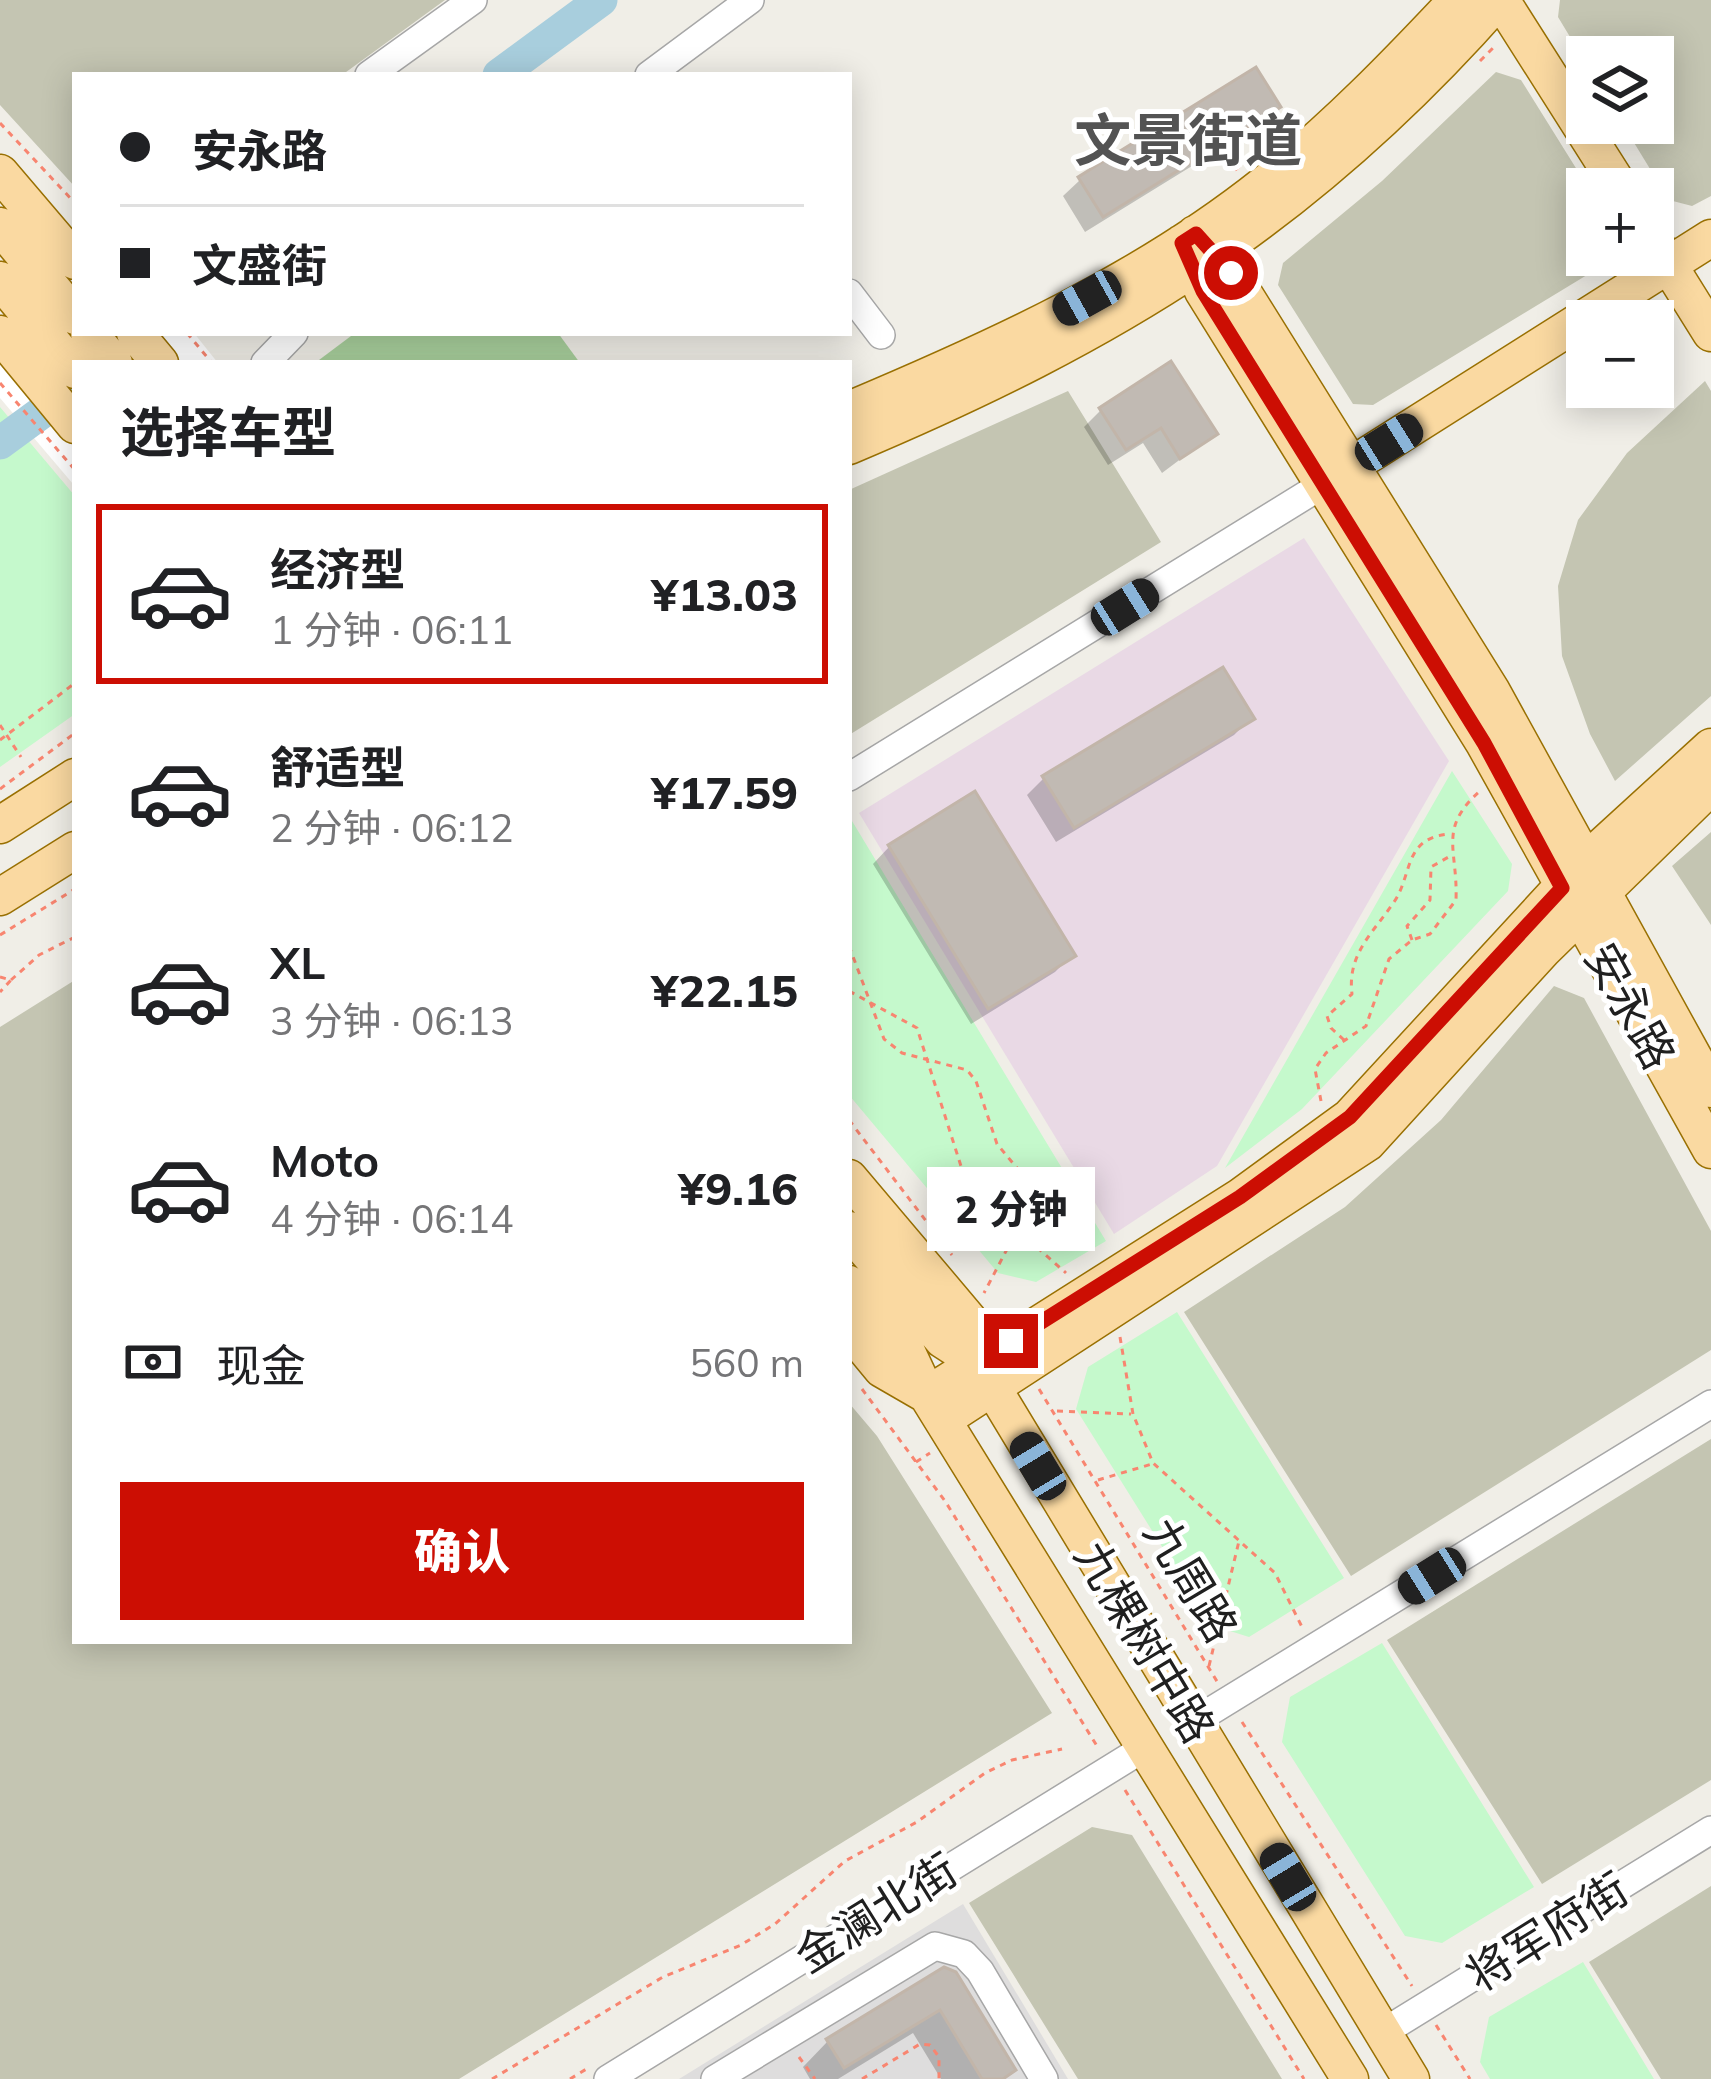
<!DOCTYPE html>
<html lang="zh">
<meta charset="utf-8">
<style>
body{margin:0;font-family:Mulish,"Noto Sans SC",sans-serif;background:#f2f2f2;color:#202124;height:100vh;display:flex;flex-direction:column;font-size:45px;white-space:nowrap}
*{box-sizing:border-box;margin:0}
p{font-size:39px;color:#757577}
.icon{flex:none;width:66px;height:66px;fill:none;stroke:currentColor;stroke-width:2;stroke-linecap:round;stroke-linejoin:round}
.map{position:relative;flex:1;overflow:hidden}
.panel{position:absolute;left:72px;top:360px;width:780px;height:1284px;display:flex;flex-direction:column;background:#fff;border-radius:0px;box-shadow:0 6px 30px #0003}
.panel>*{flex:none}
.guide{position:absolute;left:72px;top:72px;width:780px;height:264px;border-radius:0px;box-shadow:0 6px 30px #0003;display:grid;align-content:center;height:264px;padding:0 48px;background:#fff}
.tools{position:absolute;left:1566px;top:36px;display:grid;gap:24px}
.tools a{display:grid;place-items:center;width:108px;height:108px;border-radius:0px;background:#fff;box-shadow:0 6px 30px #0003;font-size:60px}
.end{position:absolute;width:54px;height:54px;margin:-27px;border:15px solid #cc0e03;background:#fff;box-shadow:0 0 0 6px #fff}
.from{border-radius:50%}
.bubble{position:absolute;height:84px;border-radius:0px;background:#fff;box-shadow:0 6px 30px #0003;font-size:39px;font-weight:800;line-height:84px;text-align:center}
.car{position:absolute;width:36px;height:72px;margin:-36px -18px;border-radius:15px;box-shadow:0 0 9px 3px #0007;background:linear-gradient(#222 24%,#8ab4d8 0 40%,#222 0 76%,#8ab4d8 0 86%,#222 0)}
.guide b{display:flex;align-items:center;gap:42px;height:114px;font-size:45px}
.guide b+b{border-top:3px solid #e0e0e0}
.guide i{width:30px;height:30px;background:#202124}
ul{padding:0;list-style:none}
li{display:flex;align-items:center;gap:36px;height:180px;margin:0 24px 18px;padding:0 24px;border:6px solid transparent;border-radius:0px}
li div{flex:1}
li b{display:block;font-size:45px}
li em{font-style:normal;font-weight:800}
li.selected{border-color:#cc0e03}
li>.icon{width:108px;height:108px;stroke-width:1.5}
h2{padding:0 48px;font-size:54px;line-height:144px}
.pay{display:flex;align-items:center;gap:30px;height:132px;padding:0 48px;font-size:45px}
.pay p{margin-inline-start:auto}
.primary-button{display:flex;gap:24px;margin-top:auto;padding:24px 48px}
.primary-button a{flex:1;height:138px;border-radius:0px;background:#cc0e03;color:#fff;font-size:48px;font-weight:800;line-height:138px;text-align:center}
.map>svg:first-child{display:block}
</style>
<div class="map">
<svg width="1711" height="2079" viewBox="0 0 1711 2079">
<rect width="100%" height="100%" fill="#f0eee7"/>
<path fill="#dedddd" d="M963,1904L1068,2079H679Z"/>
<path fill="#e9d9e5" d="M1304,538L1449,761L1217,1166L1114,1234L859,813Z"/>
<path fill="#c4c5b2" d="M0,0H445L342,75H75V187L0,105Z
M1560,0H1711V196L1692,206L1669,200L1622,123H1653V57H1587V65L1558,17Z
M1496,72L1521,80L1589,189L1587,255H1611L1610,261L1373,405L1353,404L1278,285L1283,263L1382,181Z
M1705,381L1711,391V696L1615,781L1590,734L1562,656L1558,586L1578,520L1627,453Z
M1068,391L1161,542L849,735V490Z
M1711,832V925L1672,866Z
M75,980V1641H849V1403L877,1436L1052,1713L459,2079H0V1027Z
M1554,986L1584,998L1711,1231V1350L1351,1576L1184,1312L1345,1207L1441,1120Z
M1711,1439V1780L1542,1884L1387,1640Z
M1092,1827L1132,1835L1282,2079H1078L969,1903Z
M1711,1886V2079H1661L1589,1962Z"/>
<path fill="#a8cf9c" d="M355,333H558L580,363H315Z"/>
<path fill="#c5f9cc" d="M0,407L75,496V714L0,767Z
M1452,771L1512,864L1508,891L1302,1109L1225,1168Z
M852,821L1106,1241L1036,1282L998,1273L849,1095Z
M1177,1312L1344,1578L1249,1637L1211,1625L1076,1409L1088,1367Z
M1382,1643L1534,1887L1442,1943L1405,1936L1282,1742L1290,1697Z
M1583,1962L1654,2079H1490L1480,2062L1489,2017Z"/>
<path fill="#fff" d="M75,276V333H194L218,363H75L73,484L0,398V336Z"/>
<path fill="#0003" d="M1277,107L1260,124L1085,232L1063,196L1080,180Z
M1101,410L1214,434L1162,473L1143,443L1108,465L1084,427Z
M1251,718L1234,735L1056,842L1027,795L1044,778Z
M974,795L1072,955L1055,972L971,1024L873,864L889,847Z
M944,1970L1013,2070L1004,2079H941L913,2033L838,2079H810L803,2067L828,2041Z"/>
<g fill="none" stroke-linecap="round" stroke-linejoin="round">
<path stroke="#a8cedd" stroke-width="33" d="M499,75L601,0
M0,443L75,388"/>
</g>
<path fill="#c1bab3" stroke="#c2b5a9" stroke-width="3" d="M1256,67L1281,107L1103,217L1078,177Z
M1171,361L1218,434L1180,459L1161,428L1126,450L1099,408Z
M1223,667L1255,719L1074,828L1042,776Z
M975,791L1076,956L988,1009L888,845Z
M944,1967L956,1972L1016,2070L1003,2079H982L940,2010L844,2068L826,2039Z"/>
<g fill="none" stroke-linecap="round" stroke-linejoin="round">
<defs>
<path id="minor" d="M369,75L473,0
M649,75L750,0
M849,293L881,335
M265,363L294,333
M849,777L1322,485
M1193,1722L1711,1404
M1382,2033L1711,1830
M608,2079L1144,1748
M715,2079L935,1946L964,1954L980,1971L1044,2079"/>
<path id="major" d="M1501,0L1621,189
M0,173L75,261
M0,226L75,316
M1195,234L1231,273L1491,690L1711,1089
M1653,240L1711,333
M1182,243L1203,291L1484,743L1711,1150
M0,280L75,370
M89,333L114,363
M135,333L160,363
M0,334L75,425
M849,410C994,349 1142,282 1266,183C1335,128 1396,65 1457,0
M849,446C1115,334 1305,219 1498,0
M1349,467L1711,238
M0,825L75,777
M0,897L75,850
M849,1178L969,1320L977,1362
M849,1230L943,1340L977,1362L1411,2079
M849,1284L907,1352L927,1395L1350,2079
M849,1329L882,1369L927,1395
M927,1395L1240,1197L1350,1117L1584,863L1711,747
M944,1419L1367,1143L1543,950L1711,786"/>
</defs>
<use href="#minor" stroke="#a7a7a7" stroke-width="30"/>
<use href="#major" stroke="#997002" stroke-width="39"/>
<path stroke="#f88570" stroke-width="3" stroke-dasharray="6 6" stroke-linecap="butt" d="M1480,61L1495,46
M0,123L75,203
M1235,170L1256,154
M187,333L212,363
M0,383L75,470
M0,725L21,757
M0,740L75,683
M0,789L75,733
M0,935L75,889
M1412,940L1407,926L1430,900L1431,867L1452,855
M849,946L884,1039L902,1053L967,1070L976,1081L997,1144L1037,1192L984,1293
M0,977L11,980L0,992
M11,980L39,955L75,937
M849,991L917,1028L967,1185L1066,1273
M1344,1040L1331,1028L1327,1016L1352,994C1347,954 1373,933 1394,902C1413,874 1403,839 1448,834
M1321,1101L1315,1069L1326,1053L1366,1026L1389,959L1412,940L1430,934L1456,900C1458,848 1437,829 1481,790
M849,1120L952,1255
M1120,1337L1133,1414L1153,1463L1275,1573L1302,1627
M862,1389L945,1501L1097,1746
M1039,1389L1218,1683
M1057,1411L1131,1414
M916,1462L930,1453
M1098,1480L1152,1464
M1209,1666L1239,1541
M1242,1722L1412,1986
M1125,1790L1304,2079
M1436,2025L1470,2079
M799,2057L815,2079
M492,2079L663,1977L741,1945L775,1924L845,1861L917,1822L985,1773L1012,1760L1062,1749
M570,2079L588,2068
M862,2079L920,2044L930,2045L939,2057V2079"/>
<use href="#minor" stroke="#fff" stroke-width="27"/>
<use href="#major" stroke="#fad9a1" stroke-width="36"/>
</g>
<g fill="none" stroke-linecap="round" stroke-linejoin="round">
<path stroke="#cc0e03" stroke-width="15" d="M1011,1341L1240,1197L1350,1117L1562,888L1484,743L1203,291L1182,243L1196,234L1231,273"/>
</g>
<g text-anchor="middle" stroke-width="10" stroke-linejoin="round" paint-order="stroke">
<g font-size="45" fill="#202020" stroke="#fff">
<text transform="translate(1630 1006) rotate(61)" y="16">安永路</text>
<text transform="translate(1191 1580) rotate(59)" y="16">九周路</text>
<text transform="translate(1145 1642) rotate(59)" y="16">九棵树中路</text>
<text transform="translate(876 1913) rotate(-32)" y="16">金澜北街</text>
<text transform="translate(1547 1932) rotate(-32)" y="16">将军府街</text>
</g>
<g font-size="57" font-weight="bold" fill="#535353" stroke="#fff">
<text x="1188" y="161">文景街道</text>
</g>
</g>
</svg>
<div class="tools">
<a><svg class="icon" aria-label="layers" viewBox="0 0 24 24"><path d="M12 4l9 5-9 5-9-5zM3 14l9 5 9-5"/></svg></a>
<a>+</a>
<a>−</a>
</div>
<i class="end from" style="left:1231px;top:273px"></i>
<i class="end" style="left:1011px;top:1341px"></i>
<div class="bubble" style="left:927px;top:1167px;width:168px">2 分钟</div>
<i class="car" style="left:1087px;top:298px;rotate:241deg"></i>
<i class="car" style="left:1389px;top:442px;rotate:58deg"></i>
<i class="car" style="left:1125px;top:607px;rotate:58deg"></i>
<i class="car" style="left:1038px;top:1466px;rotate:329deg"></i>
<i class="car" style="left:1432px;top:1576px;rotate:238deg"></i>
<i class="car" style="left:1288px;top:1877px;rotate:329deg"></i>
<div class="guide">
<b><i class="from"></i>安永路</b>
<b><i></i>文盛街</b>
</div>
<section class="panel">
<h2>选择车型</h2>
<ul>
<li class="selected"><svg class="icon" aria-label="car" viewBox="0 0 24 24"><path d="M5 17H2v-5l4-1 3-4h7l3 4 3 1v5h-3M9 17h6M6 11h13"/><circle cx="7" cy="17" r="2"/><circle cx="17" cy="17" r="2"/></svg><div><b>经济型</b><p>1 分钟 · 06:11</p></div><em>¥13.03</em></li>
<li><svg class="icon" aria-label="car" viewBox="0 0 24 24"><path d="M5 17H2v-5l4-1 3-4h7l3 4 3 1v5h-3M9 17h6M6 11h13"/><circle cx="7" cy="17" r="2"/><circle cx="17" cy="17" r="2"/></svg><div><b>舒适型</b><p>2 分钟 · 06:12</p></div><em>¥17.59</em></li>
<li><svg class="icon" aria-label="car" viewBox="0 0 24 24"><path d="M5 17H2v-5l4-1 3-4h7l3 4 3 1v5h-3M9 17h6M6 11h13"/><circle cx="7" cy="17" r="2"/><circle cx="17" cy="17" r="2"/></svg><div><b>XL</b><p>3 分钟 · 06:13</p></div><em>¥22.15</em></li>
<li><svg class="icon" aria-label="car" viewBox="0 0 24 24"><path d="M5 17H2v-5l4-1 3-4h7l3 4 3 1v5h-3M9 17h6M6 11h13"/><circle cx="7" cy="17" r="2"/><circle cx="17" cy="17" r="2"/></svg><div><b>Moto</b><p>4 分钟 · 06:14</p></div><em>¥9.16</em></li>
</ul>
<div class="pay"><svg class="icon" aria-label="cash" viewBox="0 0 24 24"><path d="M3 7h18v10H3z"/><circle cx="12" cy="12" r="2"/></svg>现金<p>560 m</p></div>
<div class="primary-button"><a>确认</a></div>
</section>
</div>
